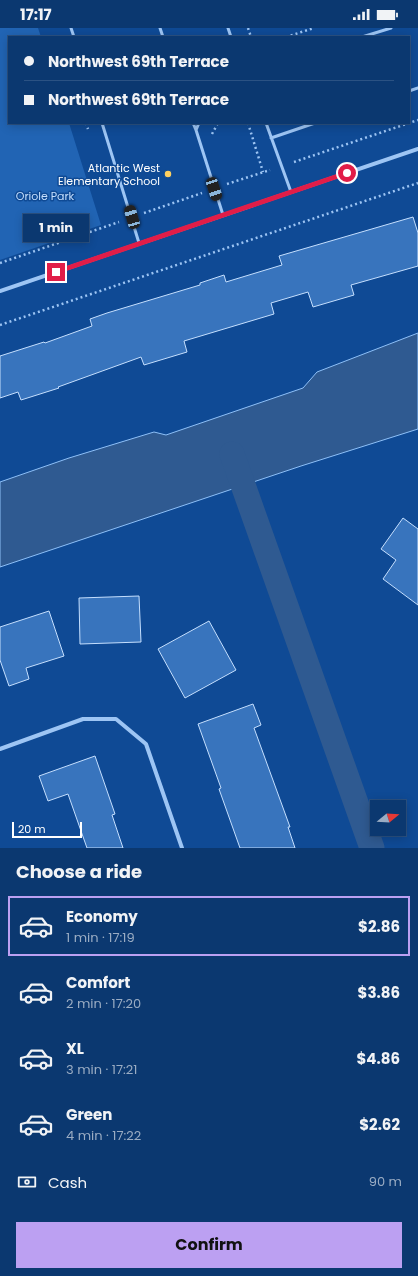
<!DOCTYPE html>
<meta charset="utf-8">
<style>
body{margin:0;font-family:Poppins,sans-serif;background:#143f75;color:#f1f3f6;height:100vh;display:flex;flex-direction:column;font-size:15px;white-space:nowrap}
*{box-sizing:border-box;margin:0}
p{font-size:13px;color:#9aacc3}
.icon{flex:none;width:22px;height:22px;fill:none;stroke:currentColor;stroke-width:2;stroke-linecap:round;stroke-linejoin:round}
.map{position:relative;height:820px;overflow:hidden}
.panel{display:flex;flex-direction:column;background:#0b3870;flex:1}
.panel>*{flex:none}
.guide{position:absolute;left:8px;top:8px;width:402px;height:88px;border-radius:0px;box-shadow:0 2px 10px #0003,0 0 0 1px #2b5283;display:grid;align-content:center;height:88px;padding:0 16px;background:#0b3870}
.needle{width:26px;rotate:72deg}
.controls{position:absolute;left:370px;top:772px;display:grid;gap:8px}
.controls a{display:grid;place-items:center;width:36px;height:36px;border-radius:0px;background:#0b3870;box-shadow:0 2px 10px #0003,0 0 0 1px #2b5283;font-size:20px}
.scale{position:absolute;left:12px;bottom:10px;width:70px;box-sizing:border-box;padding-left:4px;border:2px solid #fff;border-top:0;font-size:11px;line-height:14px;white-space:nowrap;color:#fff;-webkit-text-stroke:3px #0f4a95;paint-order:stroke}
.end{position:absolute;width:18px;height:18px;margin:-9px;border:5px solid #e11d48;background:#fff;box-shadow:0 0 0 2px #fff}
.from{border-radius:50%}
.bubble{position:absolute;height:28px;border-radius:0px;background:#0b3870;box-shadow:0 2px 10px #0003,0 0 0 1px #2b5283;font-size:13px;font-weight:700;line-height:28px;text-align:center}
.car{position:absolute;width:12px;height:24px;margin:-12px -6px;border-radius:5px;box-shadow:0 0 3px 1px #0007;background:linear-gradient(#222 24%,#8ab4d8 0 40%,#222 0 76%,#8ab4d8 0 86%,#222 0)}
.guide b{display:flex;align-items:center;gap:14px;height:38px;font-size:15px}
.guide b+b{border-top:1px solid #2b5283}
.guide i{width:10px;height:10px;background:#f1f3f6}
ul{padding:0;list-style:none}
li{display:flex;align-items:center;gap:12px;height:60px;margin:0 8px 6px;padding:0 8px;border:2px solid transparent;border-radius:0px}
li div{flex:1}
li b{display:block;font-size:15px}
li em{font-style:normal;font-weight:700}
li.active{border-color:#bca0f2}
li>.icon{width:36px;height:36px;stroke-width:1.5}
h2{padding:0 16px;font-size:18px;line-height:48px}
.pay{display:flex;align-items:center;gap:10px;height:44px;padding:0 16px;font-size:15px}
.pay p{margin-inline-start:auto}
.primary-button{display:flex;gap:8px;margin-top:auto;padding:8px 16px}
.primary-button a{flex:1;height:46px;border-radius:0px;background:#bca0f2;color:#111;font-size:16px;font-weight:700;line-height:46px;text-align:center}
.status{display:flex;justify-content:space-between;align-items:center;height:28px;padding:0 20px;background:#0b3870;direction:ltr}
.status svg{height:11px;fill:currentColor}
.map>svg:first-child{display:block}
</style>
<div class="status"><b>17:17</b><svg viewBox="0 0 49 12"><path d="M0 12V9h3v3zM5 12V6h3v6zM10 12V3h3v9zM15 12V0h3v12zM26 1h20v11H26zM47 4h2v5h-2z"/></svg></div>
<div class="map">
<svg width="418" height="820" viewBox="0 0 418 820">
<rect width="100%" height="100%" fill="#0f4a95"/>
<path fill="#2164b4" d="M0,0H38L41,9H9V95H69L101,197L0,232Z"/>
<path fill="#2f5a91" stroke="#8ec0f8" d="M418,305V401L301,438L0,539V454L69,430L154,404L166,407L303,360L317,344Z"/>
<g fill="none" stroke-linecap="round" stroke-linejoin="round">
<path stroke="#2f5a91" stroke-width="25" d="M232,426L372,820"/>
</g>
<path fill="#3874bd" stroke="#c5dffe" d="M413,189L418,205V238L351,257L354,267L313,279L308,264L271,275L274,286L184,313L187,324L144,337L141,329L58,359L59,360L21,372L18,364L0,370V328L44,314L45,315L92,298L90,291L107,285L200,257V255L224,247L226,254L282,237L279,228Z
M403,490L418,501V577L383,551L396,532L381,521Z
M139,568L141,614L80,616L79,570Z
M49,583L64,628L26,640L29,651L9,658L0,632V599Z
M209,593L236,642L185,670L158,621Z
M253,676L261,697L254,700L290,799H288L295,820H240L219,761L221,760L198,696Z
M95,728L115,786L112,787L123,820H87L68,766L48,773L39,748Z"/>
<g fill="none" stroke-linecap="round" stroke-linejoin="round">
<path stroke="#9dc5f4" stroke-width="2.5" stroke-dasharray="2 3" stroke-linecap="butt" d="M248,0L251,9
M286,9L314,0
M86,95L88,101
M248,95L263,144
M212,106L218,95
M294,134L418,92
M227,156L270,142
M144,185L202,165
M0,235L119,194
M0,297L418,155"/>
<path stroke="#9dc5f4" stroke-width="3" d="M71,0L74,9
M160,0L163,9
M228,0L231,9
M362,9L391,0
M409,63L418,60
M102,95L139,215
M193,95L196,102
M199,95L196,102L223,187
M266,95L291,164
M271,110L315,95"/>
<path stroke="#9dc5f4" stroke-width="4" d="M0,263L418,121
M0,721L83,691H116L146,716L182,820"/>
</g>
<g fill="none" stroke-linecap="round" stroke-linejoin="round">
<path stroke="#e11d48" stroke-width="5" d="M56,244L347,145"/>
</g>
<circle fill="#ffd160" stroke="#0f4a95" stroke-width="1.5" cx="168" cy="146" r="4"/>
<g text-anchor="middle" stroke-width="3" stroke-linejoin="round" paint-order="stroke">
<g font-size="11" fill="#fff" stroke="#0f4a95" text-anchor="end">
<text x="160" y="144">Atlantic West<tspan x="160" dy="13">Elementary School</tspan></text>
</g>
<g font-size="11" fill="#c5dffe" stroke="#0f4a95">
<text x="45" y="172">Oriole Park</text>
</g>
</g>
</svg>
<div class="controls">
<a><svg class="needle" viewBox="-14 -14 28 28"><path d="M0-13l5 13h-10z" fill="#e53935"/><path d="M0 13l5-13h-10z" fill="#9aacc3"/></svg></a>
</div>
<div class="scale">20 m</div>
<i class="end from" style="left:347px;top:145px"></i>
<i class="end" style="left:56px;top:244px"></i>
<div class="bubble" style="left:23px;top:186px;width:66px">1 min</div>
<i class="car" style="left:214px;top:161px;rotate:162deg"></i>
<i class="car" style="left:132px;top:189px;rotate:344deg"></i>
<div class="guide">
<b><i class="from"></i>Northwest 69th Terrace</b>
<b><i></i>Northwest 69th Terrace</b>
</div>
</div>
<section class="panel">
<h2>Choose a ride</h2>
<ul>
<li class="active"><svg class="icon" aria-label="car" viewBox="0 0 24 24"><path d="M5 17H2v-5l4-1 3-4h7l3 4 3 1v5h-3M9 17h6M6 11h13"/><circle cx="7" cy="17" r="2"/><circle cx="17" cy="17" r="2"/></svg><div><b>Economy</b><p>1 min · 17:19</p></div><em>$2.86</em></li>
<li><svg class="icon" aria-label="car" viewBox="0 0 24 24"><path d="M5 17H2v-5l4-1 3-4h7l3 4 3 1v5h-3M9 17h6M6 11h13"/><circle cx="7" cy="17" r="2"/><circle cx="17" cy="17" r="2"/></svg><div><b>Comfort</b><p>2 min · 17:20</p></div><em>$3.86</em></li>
<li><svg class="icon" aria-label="car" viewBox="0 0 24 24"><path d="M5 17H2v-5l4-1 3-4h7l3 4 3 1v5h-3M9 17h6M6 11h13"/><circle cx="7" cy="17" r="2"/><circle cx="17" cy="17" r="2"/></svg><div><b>XL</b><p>3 min · 17:21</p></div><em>$4.86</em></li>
<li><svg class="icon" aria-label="car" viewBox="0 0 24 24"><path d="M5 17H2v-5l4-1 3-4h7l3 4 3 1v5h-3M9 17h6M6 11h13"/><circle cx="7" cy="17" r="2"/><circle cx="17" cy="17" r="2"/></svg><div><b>Green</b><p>4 min · 17:22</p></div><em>$2.62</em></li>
</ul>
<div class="pay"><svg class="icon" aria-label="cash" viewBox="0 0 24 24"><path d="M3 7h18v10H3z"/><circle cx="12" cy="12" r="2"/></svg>Cash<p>90 m</p></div>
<div class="primary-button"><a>Confirm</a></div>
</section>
